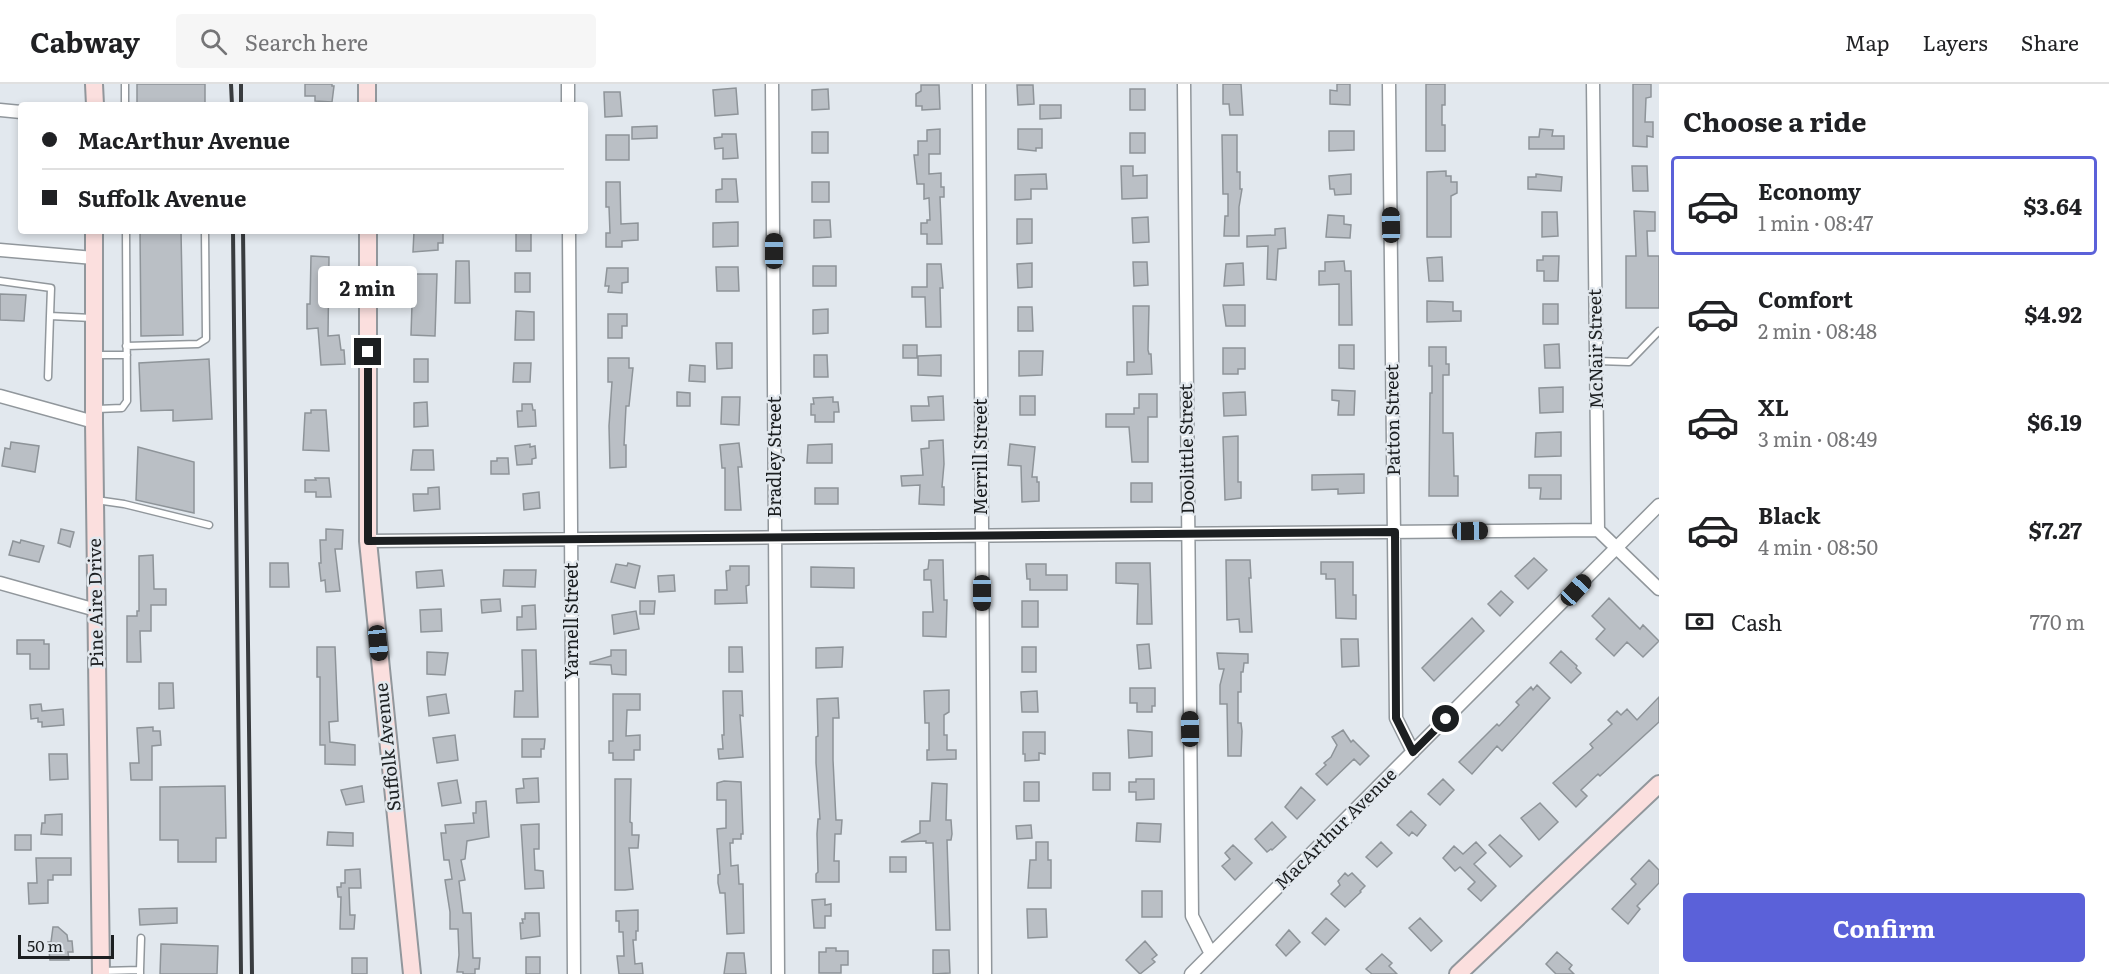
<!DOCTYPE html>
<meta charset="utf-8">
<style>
body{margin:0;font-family:Literata,serif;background:#f6f6f6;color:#202124;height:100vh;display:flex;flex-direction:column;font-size:22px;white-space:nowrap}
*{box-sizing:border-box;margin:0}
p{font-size:20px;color:#757577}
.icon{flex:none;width:33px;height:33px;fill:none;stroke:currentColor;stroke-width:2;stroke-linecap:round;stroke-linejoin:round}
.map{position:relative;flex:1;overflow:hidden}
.side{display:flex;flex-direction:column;background:#fff;width:450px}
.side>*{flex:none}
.guide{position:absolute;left:18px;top:18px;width:570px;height:132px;border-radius:6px;box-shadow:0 3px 9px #0003;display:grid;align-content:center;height:132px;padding:0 24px;background:#fff}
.scale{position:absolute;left:18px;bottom:15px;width:96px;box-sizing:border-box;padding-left:6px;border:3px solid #1c1f21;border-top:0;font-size:16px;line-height:21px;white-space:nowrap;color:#1c1f21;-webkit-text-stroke:4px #e2e8ee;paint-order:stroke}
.end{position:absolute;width:27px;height:27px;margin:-14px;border:8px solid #1c1f21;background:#fff;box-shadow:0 0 0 3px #fff}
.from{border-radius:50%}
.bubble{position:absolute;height:42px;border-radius:6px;background:#fff;box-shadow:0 3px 9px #0003;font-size:20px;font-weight:700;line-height:42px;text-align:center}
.car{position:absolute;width:18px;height:36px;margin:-18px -9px;border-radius:8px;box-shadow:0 0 4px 2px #0007;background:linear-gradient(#222 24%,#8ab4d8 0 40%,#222 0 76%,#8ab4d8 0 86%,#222 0)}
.guide b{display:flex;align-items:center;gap:21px;height:57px;font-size:22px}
.guide b+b{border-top:2px solid #e0e0e0}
.guide i{width:15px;height:15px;background:#202124}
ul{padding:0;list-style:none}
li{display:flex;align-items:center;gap:18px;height:99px;margin:0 12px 9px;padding:0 12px;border:3px solid transparent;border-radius:6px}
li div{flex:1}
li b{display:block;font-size:22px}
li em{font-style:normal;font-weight:700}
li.selected{border-color:#5b61d9}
li>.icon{width:54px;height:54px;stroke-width:1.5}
h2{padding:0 24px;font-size:27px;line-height:72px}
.pay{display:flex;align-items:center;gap:15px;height:66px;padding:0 24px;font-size:22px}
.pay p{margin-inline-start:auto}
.action{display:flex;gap:12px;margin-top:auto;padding:12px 24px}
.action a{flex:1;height:69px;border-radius:6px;background:#5b61d9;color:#fff;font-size:24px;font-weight:700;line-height:69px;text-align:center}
header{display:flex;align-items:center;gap:36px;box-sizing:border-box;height:84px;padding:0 30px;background:#fff;border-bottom:2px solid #e0e0e0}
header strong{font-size:28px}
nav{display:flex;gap:33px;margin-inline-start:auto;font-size:21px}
.search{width:420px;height:54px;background:#f6f6f6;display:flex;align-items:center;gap:15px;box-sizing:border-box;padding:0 21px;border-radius:6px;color:#757577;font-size:22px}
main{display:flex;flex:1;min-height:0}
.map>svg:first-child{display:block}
</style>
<header>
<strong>Cabway</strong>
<div class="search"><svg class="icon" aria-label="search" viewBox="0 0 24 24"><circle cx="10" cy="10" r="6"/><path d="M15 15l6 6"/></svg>Search here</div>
<nav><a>Map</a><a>Layers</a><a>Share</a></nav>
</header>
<main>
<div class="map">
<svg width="1659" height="890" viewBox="0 0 1659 890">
<rect width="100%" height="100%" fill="#e2e8ee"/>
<path fill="#babfc5" stroke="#8e9499" stroke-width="1.5" d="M137,0H205V21H137Z
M305,0H332V2H334L332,18L315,17V12H305Z
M1223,0H1241L1243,31H1230L1229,20H1223Z
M1337,0H1350V21L1330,20V6L1337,7Z
M1426,0H1445V21H1442V41H1445V67H1426Z
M1633,0H1651V13L1646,14L1645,38H1653V53L1647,52V63L1633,62Z
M921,1H939L940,25L922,26V22H916V10L921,7Z
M1017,1H1033L1034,20L1018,21Z
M736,4L738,30L715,32L713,6Z
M828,5L829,25L812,26V6Z
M1130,5H1145V26H1130Z
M604,8H620L622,32L605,33Z
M1040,21H1061V34L1040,35Z
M657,42V54L632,55V43Z
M940,45V70H929V90L941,89V103H944V113H940L942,160H927V150H921V139H927V136H930L929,114L924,115V100H917L914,71H918V57H927V46Z
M1018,45H1042V64H1036V67L1018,65Z
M1540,45L1553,46L1552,52H1564V65H1529V53H1539Z
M1329,47H1354V66L1329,67Z
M812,48H828V69H812Z
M1130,49H1145V69H1130Z
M722,50H736L738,74L723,75V64L715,65L714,54L722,53Z
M606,51H629V76H606Z
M1222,51H1237V88H1240V105H1242L1239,123V152H1224L1225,132H1228V110H1223Z
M1121,82H1133V92L1147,91V114L1122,115Z
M1632,82H1647L1648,107H1633Z
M1446,87V92H1451V98H1457V109L1451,112V153H1427V88Z
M1046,90L1047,105H1031V115L1015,116V91Z
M1351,90V110L1335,111L1334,105H1330L1329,92Z
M1536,90L1562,93L1561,107L1528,105V93H1536Z
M722,95H736L738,118H716V106L722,105Z
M606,98H620L621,140L638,139V156L622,157V163H606V149H610L609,123H606Z
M812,98H829V118H812Z
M1634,127L1655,128V147H1647L1648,172H1659V224H1626V172H1636Z
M1542,128H1557L1558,152L1542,153Z
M1328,131L1344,132V140L1351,141L1350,154L1326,153Z
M1148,133L1149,158L1133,159L1132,134Z
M1017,135H1032V159L1017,160Z
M814,136H830L831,153L814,154Z
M738,138V162L713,163V139Z
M1285,144L1286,164L1278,165L1276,196L1267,195L1268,162L1247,163V152L1275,151V145Z
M140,147H181L183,251L141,252Z
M414,147H443V159H438V166L413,168Z
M516,147H531V167H516Z
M311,172L329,173L328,252L339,251L341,266H344L345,280L321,281L318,244L307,245V220H310Z
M1543,172H1559L1558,197H1544V187H1537V176H1543Z
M1442,173L1443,197H1429L1427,174Z
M456,177H469L470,219H455Z
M1344,177L1345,187H1351L1352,241H1339V200L1319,201V187H1325V178Z
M1133,178H1147L1148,201L1134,202Z
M1032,179V203L1018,204L1017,180Z
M1243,179L1244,201L1224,202L1226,180Z
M927,180H941L943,204H940L941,243H926L925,213H912V203H927Z
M813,182H836V202H813Z
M716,183H738L739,207H717Z
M607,184H628V198L622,199V209L608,208L609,202H605Z
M515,189H530V208H515Z
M413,190H437L435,252L411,251Z
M0,210L26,211L24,237L0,236Z
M1427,217L1453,218V227H1461V237L1427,238Z
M1543,220H1558V240H1543Z
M1223,221H1245V242H1226Z
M1133,222H1149L1148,266L1149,270H1151L1152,290L1127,291V278H1134Z
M1018,223H1032L1033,247H1018Z
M828,225V249L813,250V226Z
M516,227L534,228V256H515Z
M608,230H627V242H622V254H608Z
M716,259H732V284L717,285Z
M1559,260L1560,284H1545L1544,261Z
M903,261H917V274H903Z
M1339,261H1354V285L1339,284Z
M1429,263H1446V280H1449V291H1443V349H1453L1454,392H1458V412H1429L1430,309H1432V282H1429Z
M1223,264H1245V285H1238V290H1223Z
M1019,267H1043L1042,291L1019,292Z
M814,271H827L828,293H814Z
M941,271V292L918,291V272Z
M608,274H629V284H633L629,322H626L624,361H626V383L610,384L609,342L612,298H608Z
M209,275L212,335L173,337V326L141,327L139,279Z
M414,275H428V298H414Z
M514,279H531L530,298H513Z
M690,281L705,282V298L689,297Z
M1563,303V328L1540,329L1539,304Z
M1332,306L1355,307L1354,331H1338L1339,317L1332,316Z
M677,308L690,309V322H677Z
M1245,308L1246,331L1224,332L1223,309Z
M1139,310H1157V333H1148V378H1132L1129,343H1106V330H1134V324H1139Z
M943,312L944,336L912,337L911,322H929L928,313Z
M1020,312H1035V331H1020Z
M722,313H740L739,341L721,340Z
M833,313V318H838L839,328H834V338H815V331H811V320H814L813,314Z
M427,318L428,342L414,343V319Z
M522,320H532L533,326H535L536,342L518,343L517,327H522Z
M311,326H326L329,367L303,366L305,329H311Z
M1561,348V372L1535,373L1536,349Z
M1238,352V398H1241V414L1225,416L1223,353Z
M943,356L944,380L942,403H944V421L919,420L920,401L902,402L901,392L923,391L921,365L929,364V357Z
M11,358L39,362L35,388L2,382L5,364L10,365Z
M739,359L742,383H738L741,426H725V384H722L720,361Z
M530,360V363L535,362L536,374L532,375V380L517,381L515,362Z
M832,360V379H807L808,361Z
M1010,360L1035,363L1032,393H1037V398H1039V417L1022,418L1021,382L1008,381Z
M138,363L194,378V429L136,416Z
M413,366H433L434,386H411Z
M497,374H508L509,390H491V377H497Z
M1364,390V409L1338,410V405L1312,406V391Z
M1529,391H1561V415H1540L1541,404H1529Z
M315,394H329L331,413H316V408H305V396H316Z
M1131,399H1152V418H1131Z
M439,403L440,425L414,427L413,410H428V404Z
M815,404H838V420H815Z
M539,408L540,424L524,426L523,410Z
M61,445L74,448L70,463L58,459Z
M326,445L343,446L342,465H335L340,507L326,508L325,496L321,497L319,479H321L320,456H326Z
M21,456L44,462L39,478L9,471L13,457L20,459Z
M153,471L154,505H166V521H151V547H140L141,578H127V532H137V527H139V472Z
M1534,474L1547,486L1528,505L1515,492Z
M929,476H943L944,516H947L946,553L923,552V528H933L931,496H924V486L928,485Z
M1226,476H1250L1251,494H1249L1252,548H1240L1239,535L1227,536Z
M1321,478H1353V511H1356V535L1336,534L1335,495H1326V490H1321Z
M270,479H288L289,503H270Z
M628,479L640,482L635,504L611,498L616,480L627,482Z
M1116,479H1150L1152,540H1137L1138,500L1116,499Z
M1026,480H1046V491H1067V506H1030V495H1027Z
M730,482H749V501L746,502L747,519L715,520V506H727L726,487L730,486Z
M811,483L854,484V504L811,503Z
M442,486L444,502L417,504L416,488Z
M504,486H536L535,503L503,502Z
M674,491L675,507L659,508L658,492Z
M1501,507L1513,518L1500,532L1488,520Z
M1609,514L1640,545L1643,541L1659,557L1643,573L1627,558L1614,572L1596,555L1605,545L1592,532Z
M500,515L501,527L482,529L481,516Z
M640,517H655L654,530H640Z
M1022,517H1038V543H1022Z
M535,521L536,545L517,546V533H522V522Z
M441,525L442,547L421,548L420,526Z
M636,527L639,545L614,550L612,531Z
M1472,534L1484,547L1434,597L1422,584Z
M1341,555H1358L1359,582L1342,583Z
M17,556H44V560H49V585H30V570H17Z
M1149,560L1151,584L1139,585L1137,561Z
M317,563H335L338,637L329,638L330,658L355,661V681L325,680V661H320V593H317Z
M729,563H742L743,588H729Z
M843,563L842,583L816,584V564Z
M1022,563H1036V588H1022Z
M522,566H536L538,633H514L515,607H523Z
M611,566H626V591L612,590L611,581L590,580V578L611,572Z
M1561,567L1577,582L1576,584L1581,589L1571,599L1550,579Z
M427,568L448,569L445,591L427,590Z
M1217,569L1248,570V579H1244L1243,588H1241V608H1238V639H1241L1242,647L1241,672H1228L1227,620H1220V601L1224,585H1219Z
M159,599H173L174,624L159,625Z
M1537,601L1550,614L1502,667L1497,662L1472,690L1459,678L1497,640L1499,642L1519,621L1516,618L1531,603L1533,606Z
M1130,604H1155V622H1152V628H1137V619H1130Z
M949,606V628L944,631V651H947V666H956V675L927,676V666H929V639H925L924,607Z
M723,607H742L743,632L740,631L743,673L719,675L718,665H723L722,651H724Z
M1037,607L1038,628H1022L1021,608Z
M446,610L449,629L429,632L427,613Z
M613,610H640V626H627L626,652L640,651V666H634V676H613V669H609V657H613Z
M1659,613V638L1600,692L1598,690L1581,706L1587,712L1576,723L1553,699L1593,664L1590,660L1612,640L1608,636L1617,627L1621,631L1627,625L1637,636Z
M838,614L839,634H833V676L836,736H842L841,750H835L834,777H839V798H816V790L818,788L817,750L818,735H820L816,679V653L818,652L817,615Z
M41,620L42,627L63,625L64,641L42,643V638H38V634L31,635L30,621Z
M153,643V647H160L161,661L152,662V696H131L130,679H139L137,644Z
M1128,646L1152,648V672L1129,674Z
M1343,646L1351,658L1353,656L1369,672L1360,681L1354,675L1327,701L1316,690L1326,681L1324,679L1331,673L1337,661L1332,653Z
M1023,648H1045V670L1039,669V676L1025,677V670H1023Z
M455,651L458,676L437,679L433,654Z
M522,655H545L544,665H541V673H522Z
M49,670H67L68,695L50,696Z
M1093,689H1110V706H1093Z
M538,694L539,718L517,719L516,705L524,704L523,695Z
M615,695H631L630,738L632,739V751H639L638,764H629L633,805L625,806H615Z
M1136,695H1154V715L1136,716V708H1129V698H1136Z
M1443,695L1454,706L1440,721L1428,710Z
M457,696L461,719L442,722L438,699Z
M724,697L741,698L743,750H741V755H733V759H730L731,782L738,781L739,800H743L744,849L727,850L725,809H720L718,799V791L720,790L717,745L726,744V716H717V699Z
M1024,698H1039V717H1024Z
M932,699L947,700L946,736H951L952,750L951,756H947L950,846H936L933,759H926V757L901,758L920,749V737H930Z
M225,702L226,754H216V778H178V756H160V703Z
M362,702L364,718L346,721L341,706Z
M1301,703L1315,716L1297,735L1285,723Z
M486,717L489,753L467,757L465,775L461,776L465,796L459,797L463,829H471L473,874H480L479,885H475V890H463V888H457L459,871L458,845H450V828L445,796L452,795L449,776H444L441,749H446L445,741L474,739L473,729H476V718Z
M1540,719L1558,738L1539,756L1521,734Z
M1411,727L1426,741L1417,752L1412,748L1409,752L1397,741Z
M62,730V751L41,750L42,739H45V731Z
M1272,738L1286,753L1272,766L1271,765L1267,768L1255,755Z
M1137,739L1161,740L1160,758L1136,757Z
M539,740V765H534L535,786L543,787L544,804L525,805L521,741Z
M1031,741L1032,754L1017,755L1016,742Z
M328,748L353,749V762L327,761Z
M15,751H31V766H15Z
M1500,751L1522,772L1510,783L1489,761Z
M1036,758H1048V776H1051V804H1028L1030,776H1036Z
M1381,758L1392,769L1377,783L1366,773Z
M1476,758L1486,769L1474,780L1496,802L1481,817L1468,805L1475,798L1460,783L1455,787L1443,774L1454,762L1463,770Z
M1233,761L1252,779L1235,796L1222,782L1230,775L1225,769Z
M890,773H906V788H890Z
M36,774H71V791H53V796H48V819L29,820L28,799H37Z
M1649,776L1659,786V799L1637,822L1640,825L1628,840L1612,825L1636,800L1631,795Z
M360,785L361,804H349L350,831H355L354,845H340L341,813H338L337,803H341V799H345V786Z
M1345,789L1348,792L1352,789L1365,802L1360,807L1361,808L1345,823L1331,810L1340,801L1338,797Z
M1142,807H1162V833H1142Z
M825,815V821L831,820V832H825V844H814L812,816Z
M177,824V839L140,841L139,825Z
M1027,825H1046L1047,853L1028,854Z
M638,826V847H636V856H633L635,880L642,879L643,890H619L617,872H624L623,848H619V837H616V827Z
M525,829H539L540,852L521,855L520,839H523L522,835H525Z
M1326,834L1339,846L1325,861L1312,849Z
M1420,834L1442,857L1431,867L1409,844Z
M53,843H58L67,851L68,857H72L73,868H68L69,876H50L48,858H51Z
M1289,846L1300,858L1286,872L1276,861Z
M1145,857L1157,871L1152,875L1155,878L1140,890L1126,876Z
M161,860L218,862L217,890H160Z
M826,864H836V867H848V881H841V889H819V868H826Z
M933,866H949L950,889L933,890Z
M1557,868L1572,881L1569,885L1574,890H1556L1546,880Z
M727,869H744L746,890H724Z
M1382,870L1392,879L1389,882L1397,890H1372L1366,885Z
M526,873H540V890H526Z
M352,874H367V890H352Z"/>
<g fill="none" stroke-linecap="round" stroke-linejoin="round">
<defs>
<path id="lane" d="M125,0V21
M0,197L51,204L50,232L92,234
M126,262L198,260L206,255L205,147
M94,271H127
M1597,277L1629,278L1659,247
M48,293L50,232
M97,325L122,324L127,317L126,147
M96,416L124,420L209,441
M140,886L141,854
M102,887L140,886V890"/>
<path id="street" d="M568,0V21
M772,0L778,890
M979,0L985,890
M1184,0L1192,832L1211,870
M1389,0L1396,634L1413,668
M1593,0L1598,446L1659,505
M0,26L21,28
M569,147L574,890
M0,166L94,174
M0,312L94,338
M368,457L1598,446
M0,499L96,526
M1191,890L1659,421"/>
<path id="secondary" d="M94,0L95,21
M367,0V21
M94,147V338L101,890
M368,147V457L412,890
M1458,890L1659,700"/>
</defs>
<use href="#lane" stroke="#91979c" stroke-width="9"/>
<use href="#street" stroke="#91979c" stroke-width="15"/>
<use href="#secondary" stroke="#91979c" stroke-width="20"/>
<use href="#lane" stroke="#fff" stroke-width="6"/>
<use href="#street" stroke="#fff" stroke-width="12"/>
<use href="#secondary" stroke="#fbdfde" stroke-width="16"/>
<path stroke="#393c3f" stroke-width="4" d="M231,0L232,21
M241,0V21
M233,147L241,890
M243,147L252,890"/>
</g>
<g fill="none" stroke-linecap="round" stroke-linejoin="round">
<path stroke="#1c1f21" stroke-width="8" d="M368,268V457L1395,448L1396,634L1413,668L1446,635"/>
</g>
<g text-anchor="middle" stroke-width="5" stroke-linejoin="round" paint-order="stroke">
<g font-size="18" fill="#1c1f21" stroke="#e2e8ee">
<text transform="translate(1596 265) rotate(-91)" y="6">McNair Street</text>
<text transform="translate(1393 336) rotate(-91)" y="6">Patton Street</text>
<text transform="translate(1187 365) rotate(-91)" y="6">Doolittle Street</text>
<text transform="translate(775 373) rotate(-90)" y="6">Bradley Street</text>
<text transform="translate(981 373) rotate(-90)" y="6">Merrill Street</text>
<text transform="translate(96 519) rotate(-91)" y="6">Pine Aire Drive</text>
<text transform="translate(572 537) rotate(-90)" y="6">Yarnell Street</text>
<text transform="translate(388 663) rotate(-96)" y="6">Suffolk Avenue</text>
<text transform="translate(1336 745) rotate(-45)" y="6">MacArthur Avenue</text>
</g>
</g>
</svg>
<div class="scale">50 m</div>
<i class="end from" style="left:1446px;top:635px"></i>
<i class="end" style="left:368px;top:268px"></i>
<div class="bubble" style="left:318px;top:182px;width:99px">2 min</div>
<i class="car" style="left:1391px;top:141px;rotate:359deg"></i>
<i class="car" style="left:774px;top:167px;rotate:0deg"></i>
<i class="car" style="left:1470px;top:447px;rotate:89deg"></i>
<i class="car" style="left:1576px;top:506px;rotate:43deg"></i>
<i class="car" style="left:982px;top:509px;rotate:180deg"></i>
<i class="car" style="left:378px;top:559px;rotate:174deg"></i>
<i class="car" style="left:1190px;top:645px;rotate:359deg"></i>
<div class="guide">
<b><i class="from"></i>MacArthur Avenue</b>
<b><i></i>Suffolk Avenue</b>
</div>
</div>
<section class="side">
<h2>Choose a ride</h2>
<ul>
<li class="selected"><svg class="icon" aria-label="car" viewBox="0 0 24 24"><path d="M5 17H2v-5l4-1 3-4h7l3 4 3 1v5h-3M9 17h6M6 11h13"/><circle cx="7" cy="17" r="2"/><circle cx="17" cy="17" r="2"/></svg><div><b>Economy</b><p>1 min · 08:47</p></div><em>$3.64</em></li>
<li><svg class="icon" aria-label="car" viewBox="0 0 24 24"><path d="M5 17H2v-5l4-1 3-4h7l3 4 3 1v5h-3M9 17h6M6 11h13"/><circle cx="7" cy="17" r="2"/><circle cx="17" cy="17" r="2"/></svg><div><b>Comfort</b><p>2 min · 08:48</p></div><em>$4.92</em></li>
<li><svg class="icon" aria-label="car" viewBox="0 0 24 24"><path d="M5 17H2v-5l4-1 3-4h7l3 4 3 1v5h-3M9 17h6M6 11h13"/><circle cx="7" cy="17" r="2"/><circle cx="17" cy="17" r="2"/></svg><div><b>XL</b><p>3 min · 08:49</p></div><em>$6.19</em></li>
<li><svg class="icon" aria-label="car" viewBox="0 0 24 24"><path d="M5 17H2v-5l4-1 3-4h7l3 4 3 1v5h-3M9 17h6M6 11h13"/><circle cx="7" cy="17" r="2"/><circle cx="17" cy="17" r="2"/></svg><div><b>Black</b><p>4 min · 08:50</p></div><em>$7.27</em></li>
</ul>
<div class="pay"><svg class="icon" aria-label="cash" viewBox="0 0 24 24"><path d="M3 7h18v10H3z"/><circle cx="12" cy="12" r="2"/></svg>Cash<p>770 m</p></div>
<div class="action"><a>Confirm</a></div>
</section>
</main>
